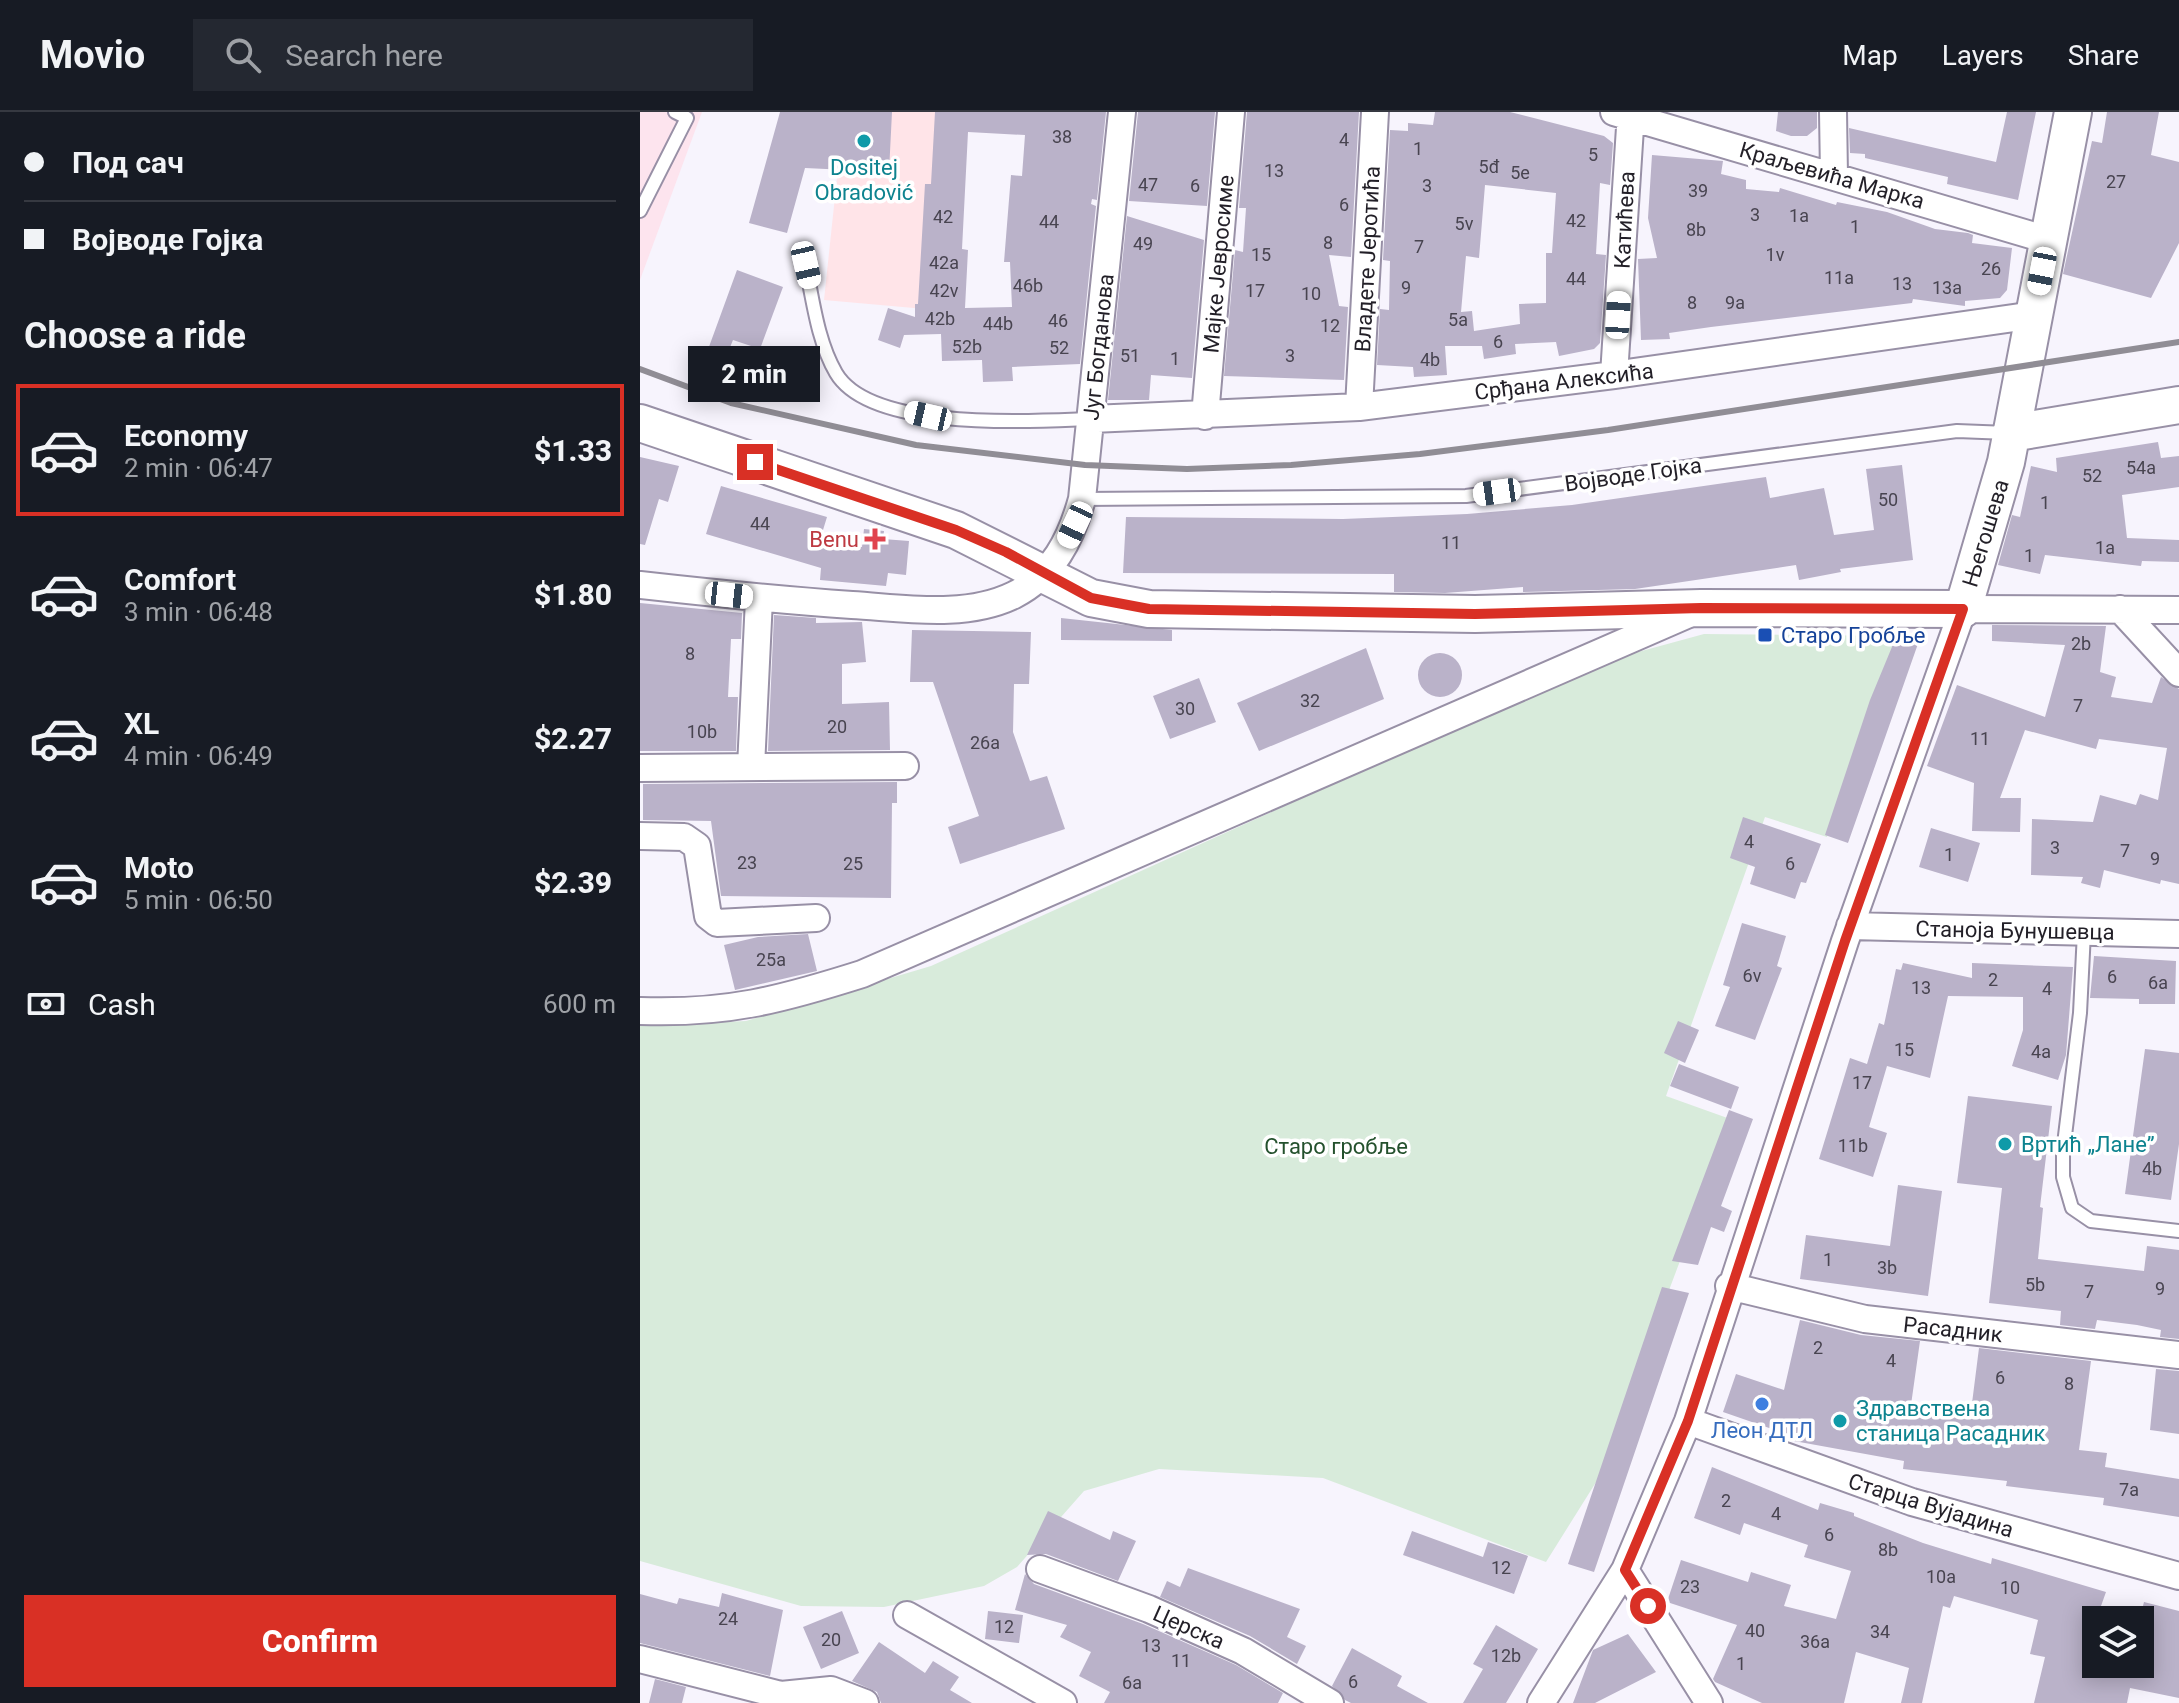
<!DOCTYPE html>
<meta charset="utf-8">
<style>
body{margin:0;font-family:Roboto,sans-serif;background:#242831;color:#f1f3f6;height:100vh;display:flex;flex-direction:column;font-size:30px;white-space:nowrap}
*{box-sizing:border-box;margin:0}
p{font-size:26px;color:#9ea1a6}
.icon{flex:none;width:44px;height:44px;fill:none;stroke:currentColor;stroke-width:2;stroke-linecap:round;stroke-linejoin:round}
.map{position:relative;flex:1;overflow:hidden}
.drawer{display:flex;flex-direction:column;background:#171b24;width:640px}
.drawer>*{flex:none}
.guide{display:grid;align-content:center;height:176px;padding:0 24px;background:#171b24}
.controls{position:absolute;left:1442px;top:1494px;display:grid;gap:16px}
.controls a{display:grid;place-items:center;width:72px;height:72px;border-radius:0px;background:#171b24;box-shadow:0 4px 20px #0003;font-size:40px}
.end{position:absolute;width:36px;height:36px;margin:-18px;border:10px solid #d93025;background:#fff;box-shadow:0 0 0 4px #fff}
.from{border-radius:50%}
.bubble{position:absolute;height:56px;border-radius:0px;background:#171b24;box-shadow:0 4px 20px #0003;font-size:26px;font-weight:800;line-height:56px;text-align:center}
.car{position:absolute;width:24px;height:48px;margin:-24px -12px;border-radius:10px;box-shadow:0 0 6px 2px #0007;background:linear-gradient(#fff 24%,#345 0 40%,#fff 0 76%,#345 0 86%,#fff 0)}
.guide b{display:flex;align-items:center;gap:28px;height:76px;font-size:30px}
.guide b+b{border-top:2px solid #363941}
.guide i{width:20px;height:20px;background:#f1f3f6}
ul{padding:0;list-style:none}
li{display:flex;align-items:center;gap:24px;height:132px;margin:0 16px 12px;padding:0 8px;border:4px solid transparent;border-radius:0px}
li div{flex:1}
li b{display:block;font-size:30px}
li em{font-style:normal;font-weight:800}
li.on{border-color:#d93025}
li>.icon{width:72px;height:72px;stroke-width:1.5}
h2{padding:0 24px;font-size:36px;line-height:96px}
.pay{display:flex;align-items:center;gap:20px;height:88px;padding:0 24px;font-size:30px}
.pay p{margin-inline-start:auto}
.action{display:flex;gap:16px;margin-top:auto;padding:16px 24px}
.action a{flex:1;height:92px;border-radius:0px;background:#d93025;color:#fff;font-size:32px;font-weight:800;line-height:92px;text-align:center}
header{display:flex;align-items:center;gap:48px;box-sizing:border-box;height:112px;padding:0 40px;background:#171b24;border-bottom:2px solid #363941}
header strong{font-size:38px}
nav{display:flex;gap:44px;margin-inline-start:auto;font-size:28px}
.search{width:560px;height:72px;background:#242831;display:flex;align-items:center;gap:20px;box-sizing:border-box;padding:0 28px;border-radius:0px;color:#9ea1a6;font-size:30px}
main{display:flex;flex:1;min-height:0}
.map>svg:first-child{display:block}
</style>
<header>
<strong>Movio</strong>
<div class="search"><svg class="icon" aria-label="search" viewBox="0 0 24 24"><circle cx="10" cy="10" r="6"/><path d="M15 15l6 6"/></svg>Search here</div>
<nav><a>Map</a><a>Layers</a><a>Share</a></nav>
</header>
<main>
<section class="drawer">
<div class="guide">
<b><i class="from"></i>Под сач</b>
<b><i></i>Војводе Гојка</b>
</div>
<h2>Choose a ride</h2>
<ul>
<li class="on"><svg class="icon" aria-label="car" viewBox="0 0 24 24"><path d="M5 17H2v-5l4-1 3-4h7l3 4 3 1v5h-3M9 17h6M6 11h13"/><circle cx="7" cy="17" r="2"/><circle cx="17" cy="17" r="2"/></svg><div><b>Economy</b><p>2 min · 06:47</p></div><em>$1.33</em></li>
<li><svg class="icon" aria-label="car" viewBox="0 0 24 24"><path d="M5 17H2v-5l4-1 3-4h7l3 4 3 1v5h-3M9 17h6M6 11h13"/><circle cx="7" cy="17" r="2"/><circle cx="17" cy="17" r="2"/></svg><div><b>Comfort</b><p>3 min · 06:48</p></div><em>$1.80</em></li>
<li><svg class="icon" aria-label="car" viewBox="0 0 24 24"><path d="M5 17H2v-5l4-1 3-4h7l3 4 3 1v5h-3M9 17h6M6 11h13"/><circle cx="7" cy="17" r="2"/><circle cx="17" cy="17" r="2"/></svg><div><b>XL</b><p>4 min · 06:49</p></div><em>$2.27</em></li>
<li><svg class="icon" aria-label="car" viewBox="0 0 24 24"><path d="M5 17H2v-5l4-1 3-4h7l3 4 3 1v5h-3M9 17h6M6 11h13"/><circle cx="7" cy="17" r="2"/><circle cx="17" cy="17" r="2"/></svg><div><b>Moto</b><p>5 min · 06:50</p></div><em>$2.39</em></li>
</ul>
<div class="pay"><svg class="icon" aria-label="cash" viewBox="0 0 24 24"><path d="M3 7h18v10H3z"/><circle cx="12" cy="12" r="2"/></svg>Cash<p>600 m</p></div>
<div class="action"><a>Confirm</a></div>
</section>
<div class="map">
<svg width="1539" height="1591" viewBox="0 0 1539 1591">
<rect width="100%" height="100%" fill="#f7f4fd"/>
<path fill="#fde4ee" d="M0,0H62L0,168Z"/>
<path fill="#ffe4e8" d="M204,0H302L285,197L184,188Z"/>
<path fill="#d8ebdb" d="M1064,522L1257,524L1187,725L1125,705L1026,984L1093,1008L958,1367L906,1450L683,1366L519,1357L444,1379L377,1455L344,1474L244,1495L161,1494L0,1449V914L106,909L291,854L965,549Z"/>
<path fill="#bab2c9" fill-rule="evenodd" d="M140,0H252L249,60L165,56L147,121L109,111Z
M295,0H466L457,88L452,87L451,92L456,94L440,252L372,255L373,269L343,270L342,248L302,249L301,222L264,223L260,236L238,228L248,196L275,205V192H278L285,72H291ZM328,20L385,23L382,64L371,63L364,150H370L372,195L325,196L328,138L322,137Z
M498,0H575L567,94L489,89Z
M607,0H719L711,145L689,143L699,194L708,195L704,268L584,264L595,138L603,140L606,96H599Z
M795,0H870L964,24L973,31L970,73L960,71L956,142L966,143L960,231L954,237L919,244L916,230L875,232L876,242L844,247L842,234H805L807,263L774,265L773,255L737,253L740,197L749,198L750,149L743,148L750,18L768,19V11L793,13ZM845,73L916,81L912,141H906V191L879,192L880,212L834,219L832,199L821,200L826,144L839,146Z
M1138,0H1177V16L1167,24H1151L1136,19Z
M1367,0H1396L1378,88L1307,72L1308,65L1225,46V42L1210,41L1209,16L1356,50Z
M1467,0H1519L1511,43L1539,50V131L1511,186L1423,162L1452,29L1462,31Z
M1012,43L1083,49L1081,62L1106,68V77L1139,80L1140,76L1196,93L1197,90L1247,100L1295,117L1328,121L1333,123L1332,131L1372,136L1367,178L1360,186L1325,189V194L1273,187L1272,191L1071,215L1029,221L1030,227L1001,228L998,147L1017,146L1008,106Z
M487,104L564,128L552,266L511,263L509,288H468Z
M97,158L143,175L120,237L93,228L84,250L66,243Z
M1518,330L1521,346L1539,344V375L1482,383L1487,426L1539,428V450L1502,449L1501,454L1405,443L1400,462L1358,453L1372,403L1380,405L1391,354L1417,360L1416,346Z
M0,345L39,354L28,390L19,387L5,433L0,432Z
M1262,353L1273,448L1200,457L1201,460L1159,468L1156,453L995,477L883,480V475L805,481L754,480V462L483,461L486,405L703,407L827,402L932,393L1126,365L1130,386L1184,376L1194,423L1234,418L1226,357Z
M81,374L187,405L179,431L222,435L224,417L244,419L243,427L269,429L266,463L248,461L246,474L180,468L181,456L66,422Z
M0,491L102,501L101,527H91L88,585H98L96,639H0Z
M134,503L176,506V511L222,510L226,550L202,552V592L249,590L250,638L128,639Z
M421,506L532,518V529L421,528Z
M1352,513L1466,514L1460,560L1476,565L1471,585L1512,591L1521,565L1539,577V772L1521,768L1520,772L1464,758L1460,776L1441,771L1443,765L1391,763L1392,707L1453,710L1460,683L1496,693L1500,682L1518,688L1527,636L1459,627L1456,637L1385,618L1360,686H1381L1380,720L1332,719L1334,671L1287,654L1317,573L1405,605L1425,533L1352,529Z
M272,518L391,520L389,572H374L373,620L390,669L407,664L425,717L320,752L308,715L339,704L293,570H270Z
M1259,518L1280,526L1208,731L1185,723L1230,588Z
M726,536L744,587L619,639L597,591Z
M778 563a22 22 0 1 1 44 0a22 22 0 1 1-44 0Z
M559,566L576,610L530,627L513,584Z
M257,670V691H252L251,786L81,784L71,709L3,708V672Z
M1103,705L1181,732L1166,771L1161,770L1155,787L1110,772L1115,755L1090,746Z
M1291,716L1340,731L1328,770L1279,755Z
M1102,811L1146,824L1137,854L1142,856L1115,928L1075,914L1090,875L1083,873Z
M168,822L177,859L95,878L84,833L118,825Z
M1454,844L1536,849L1535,892H1499V887L1450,886Z
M1263,851L1332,866V851L1433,855L1426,943L1418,968L1372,954L1383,918V885L1308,884L1290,966L1247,954L1229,1015L1247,1021L1233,1065L1179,1047L1210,946L1227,952L1239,911L1244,913L1256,857L1261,858Z
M1038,909L1059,918L1045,951L1024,941Z
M1505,937L1539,941V1032L1531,1088L1485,1082Z
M1039,952L1099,975L1091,997L1030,974Z
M1328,984L1412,994L1400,1095L1403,1096L1398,1147L1504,1159L1507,1134L1539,1138V1227L1520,1225L1521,1218L1497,1213L1457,1208L1455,1217L1420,1213L1421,1199L1349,1191L1362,1076L1317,1071Z
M1089,998L1113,1007L1081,1094L1092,1099L1084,1120L1071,1115L1058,1153L1032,1149Z
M1258,1073L1302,1079L1288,1184L1160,1167L1166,1123L1250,1134Z
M1022,1175L1049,1181L954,1460L928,1452Z
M1160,1208L1221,1223L1280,1229L1270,1300L1330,1307L1339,1236L1451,1249L1439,1338L1467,1341L1465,1355L1539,1367V1405L1463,1393L1464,1386L1366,1374L1367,1369L1263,1357L1264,1349L1154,1329L1155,1325L1083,1300L1096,1262L1144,1278Z
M1516,1257L1539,1259V1322L1510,1318Z
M1072,1355L1178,1398L1180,1391L1214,1401V1404L1283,1431L1351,1452L1352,1446L1466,1480L1456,1508V1552H1500V1506L1504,1490L1539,1499V1586L1490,1576L1487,1591H1394L1405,1545L1390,1542L1398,1508L1314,1484L1310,1496L1303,1494L1282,1591H1261L1269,1556L1216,1540L1204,1591H1122L1075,1570L1073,1567L1097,1513L1027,1490L1041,1448L1108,1470L1111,1460L1151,1473L1144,1494L1196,1507L1211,1459L1164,1445L1168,1433L1104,1411L1100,1423L1054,1406Z
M408,1399L470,1428L473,1419L496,1429L478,1469L406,1442L387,1443Z
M772,1419L843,1445L848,1430L888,1444L874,1482L763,1443Z
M548,1456L660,1497L647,1525L666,1534L657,1552L610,1524L520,1485L527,1469L540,1475Z
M385,1462L394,1472L503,1512L596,1553L643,1581L638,1591H464L470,1580L439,1564L451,1540L420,1525L427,1513L375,1498Z
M82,1481L143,1498L130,1564L0,1531V1482L37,1492L39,1486L79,1495Z
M202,1499L219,1541L181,1557L163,1515Z
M348,1499L383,1503L379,1531L345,1527Z
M856,1513L898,1537L866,1591H823L843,1557L833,1552Z
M988,1522L1016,1560L955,1591H933L953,1538Z
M239,1530L285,1561L293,1549L319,1565L310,1578L332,1591H241L237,1580L212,1569Z
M712,1536L762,1564L757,1574L788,1591H711L705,1588L692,1574Z
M15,1567L46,1575L42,1591H9Z"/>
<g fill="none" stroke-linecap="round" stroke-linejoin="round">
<defs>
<path id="lane" d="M0,99L47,6L35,0
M162,137C172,177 175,225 196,261C231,320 391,309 452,307
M442,387L826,384L1317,319L1368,321
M1444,820L1440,901L1423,1040V1065L1432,1096L1451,1109L1539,1119"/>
<path id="street" d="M974,0L1408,128
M1193,0L1194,63
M974,263L991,0
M719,295L735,0
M565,304L591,0
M452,307L719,295L974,263L1394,203
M0,473C71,481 141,488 212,493C264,496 325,507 374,483C413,463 431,427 442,387L482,0
M1480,497L1539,561
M111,655L119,487
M0,656L265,654
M0,724L44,725L57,734L68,804L77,811L176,806
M1210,814L1539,822
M0,899C87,902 140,888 222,862L1051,501
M1089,1174L1225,1207L1539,1243
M1048,1309L1272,1390L1539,1464
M400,1457L509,1497L603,1539L690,1591
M985,1458L1069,1591
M267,1503L423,1591
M0,1547L141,1583L191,1578L225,1591
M901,1591L985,1458L1048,1309L1205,829L1323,497L1539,498"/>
<path id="secondary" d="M0,311L316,418L451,486L509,497L835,502L1061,496L1323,497L1366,350L1433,0
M1371,321L1539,293"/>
</defs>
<use href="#lane" stroke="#9890a6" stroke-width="16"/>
<use href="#street" stroke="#9890a6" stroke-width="30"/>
<use href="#secondary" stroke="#9890a6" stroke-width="40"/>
<use href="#lane" stroke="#fff" stroke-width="12"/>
<use href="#street" stroke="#fff" stroke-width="26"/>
<use href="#secondary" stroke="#fff" stroke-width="36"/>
<path stroke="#908d95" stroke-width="6" d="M0,257L91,291L276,333L445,353L547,357L651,353L780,342L968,318L1539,230"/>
</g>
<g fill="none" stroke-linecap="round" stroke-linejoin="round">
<path stroke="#d93025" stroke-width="10" d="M115,350L316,418L366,440L451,486L509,497L835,502L1061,496L1323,497L1205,829L1048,1309L985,1458L1008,1494"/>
</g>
<g fill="#0f9aa8" stroke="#fff" stroke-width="3">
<circle cx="224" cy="29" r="8"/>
<circle cx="1365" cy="1032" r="8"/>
<circle cx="1200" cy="1309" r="8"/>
</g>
<path fill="#e0444e" stroke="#fff" stroke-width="3" d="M231 415h8v8h8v8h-8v8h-8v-8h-8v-8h8z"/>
<rect fill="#1a4fb4" stroke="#fff" stroke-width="3" x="1117" y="515" width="16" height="16" rx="4"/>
<circle fill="#3f7fe0" stroke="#fff" stroke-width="3" cx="1122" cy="1292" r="8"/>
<g text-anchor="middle" stroke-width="7" stroke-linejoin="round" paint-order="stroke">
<g font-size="18" fill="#484450">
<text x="422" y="31">38</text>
<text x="704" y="34">4</text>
<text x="778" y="43">1</text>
<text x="953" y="49">5</text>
<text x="849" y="61">5đ</text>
<text x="634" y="65">13</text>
<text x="880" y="67">5e</text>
<text x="1476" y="76">27</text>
<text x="508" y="79">47</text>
<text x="555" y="80">6</text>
<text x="787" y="80">3</text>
<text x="1058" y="85">39</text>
<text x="704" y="99">6</text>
<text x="1115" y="109">3</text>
<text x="1159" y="110">1a</text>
<text x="303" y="111">42</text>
<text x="936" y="115">42</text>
<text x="409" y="116">44</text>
<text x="824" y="118">5v</text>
<text x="1215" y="121">1</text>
<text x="1056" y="124">8b</text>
<text x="688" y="137">8</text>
<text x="503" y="138">49</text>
<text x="779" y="141">7</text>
<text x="621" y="149">15</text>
<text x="1135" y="149">1v</text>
<text x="304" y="157">42a</text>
<text x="1351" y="163">26</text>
<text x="1199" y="172">11a</text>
<text x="936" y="173">44</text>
<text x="1262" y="178">13</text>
<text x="388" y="180">46b</text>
<text x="766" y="182">9</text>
<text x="1307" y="182">13a</text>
<text x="304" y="185">42v</text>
<text x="615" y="185">17</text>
<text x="671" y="188">10</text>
<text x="1052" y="197">8</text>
<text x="1095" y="197">9a</text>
<text x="300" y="213">42b</text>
<text x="818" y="214">5a</text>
<text x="418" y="215">46</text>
<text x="358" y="218">44b</text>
<text x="690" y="220">12</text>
<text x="858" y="236">6</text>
<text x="327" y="241">52b</text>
<text x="419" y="242">52</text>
<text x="490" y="250">51</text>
<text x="650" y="250">3</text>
<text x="535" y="253">1</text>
<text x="790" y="254">4b</text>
<text x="1501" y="362">54a</text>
<text x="1452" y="370">52</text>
<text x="1248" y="394">50</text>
<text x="1405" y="397">1</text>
<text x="120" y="418">44</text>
<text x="811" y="437">11</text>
<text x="1465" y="442">1a</text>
<text x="1389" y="450">1</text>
<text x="1441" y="538">2b</text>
<text x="50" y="548">8</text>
<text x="670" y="595">32</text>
<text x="1438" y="600">7</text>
<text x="545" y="603">30</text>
<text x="197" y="621">20</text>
<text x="62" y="626">10b</text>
<text x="1340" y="633">11</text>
<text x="345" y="637">26a</text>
<text x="1109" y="736">4</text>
<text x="1415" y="742">3</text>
<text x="1485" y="745">7</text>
<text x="1309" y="749">1</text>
<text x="1515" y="753">9</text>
<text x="107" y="757">23</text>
<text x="213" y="758">25</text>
<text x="1150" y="758">6</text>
<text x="131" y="854">25a</text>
<text x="1112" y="870">6v</text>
<text x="1472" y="871">6</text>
<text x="1353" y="874">2</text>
<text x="1518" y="877">6a</text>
<text x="1281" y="882">13</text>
<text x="1407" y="883">4</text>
<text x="1264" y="944">15</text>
<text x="1401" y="946">4a</text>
<text x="1222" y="977">17</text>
<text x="1213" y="1040">11b</text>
<text x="1512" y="1063">4b</text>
<text x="1188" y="1154">1</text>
<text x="1247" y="1162">3b</text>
<text x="1395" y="1179">5b</text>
<text x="1520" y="1183">9</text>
<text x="1449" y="1186">7</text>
<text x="1178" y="1242">2</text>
<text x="1251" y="1255">4</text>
<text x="1360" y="1272">6</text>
<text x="1429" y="1278">8</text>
<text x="1489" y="1384">7a</text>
<text x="1086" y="1395">2</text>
<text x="1136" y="1408">4</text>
<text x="1189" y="1429">6</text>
<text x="1248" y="1444">8b</text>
<text x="861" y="1462">12</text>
<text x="1301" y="1471">10a</text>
<text x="1050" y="1481">23</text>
<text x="1370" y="1482">10</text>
<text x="88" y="1513">24</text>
<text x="364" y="1521">12</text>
<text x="1115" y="1525">40</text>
<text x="1240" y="1526">34</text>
<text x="191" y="1534">20</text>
<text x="1175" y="1536">36a</text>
<text x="511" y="1540">13</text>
<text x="866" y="1550">12b</text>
<text x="541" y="1555">11</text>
<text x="1101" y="1558">1</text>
<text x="713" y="1576">6</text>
<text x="492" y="1577">6a</text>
</g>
<g font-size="22" fill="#0d838f" stroke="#fff" text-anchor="start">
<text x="224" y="63" text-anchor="middle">Dositej<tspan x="224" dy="25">Obradović</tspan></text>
<text x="1381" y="1040">Вртић „Лане”</text>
<text x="1216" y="1304">Здравствена<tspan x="1216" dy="25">станица Расадник</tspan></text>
</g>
<g font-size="22" fill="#221f27" stroke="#fff">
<text transform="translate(1192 63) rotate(16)" y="8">Краљевића Марка</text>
<text transform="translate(984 108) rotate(-87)" y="8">Катићева</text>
<text transform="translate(727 147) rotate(-87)" y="8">Владете Јеротића</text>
<text transform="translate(578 152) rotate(-85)" y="8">Мајке Јевросиме</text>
<text transform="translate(458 235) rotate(-84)" y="8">Југ Богданова</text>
<text transform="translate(924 269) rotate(-7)" y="8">Срђана Алексића</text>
<text transform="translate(993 362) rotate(-8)" y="8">Војводе Гојка</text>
<text transform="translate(1345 421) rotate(-73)" y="8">Његошева</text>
<text transform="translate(1375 818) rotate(1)" y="8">Станоја Бунушевца</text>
<text transform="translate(1313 1217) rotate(6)" y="8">Расадник</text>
<text transform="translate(1291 1393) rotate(17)" y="8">Старца Вујадина</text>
<text transform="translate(549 1515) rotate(24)" y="8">Церска</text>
</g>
<g font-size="22" fill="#be3a42" stroke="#fff" text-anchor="end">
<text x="219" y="435">Benu</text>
</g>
<g font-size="22" fill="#164399" stroke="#fff" text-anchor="start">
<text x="1141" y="531">Старо Гробље</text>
</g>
<g font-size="22" fill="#24512d" stroke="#fff">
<text x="696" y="1042">Старо гробље</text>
</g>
<g font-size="22" fill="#366cbe" stroke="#fff">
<text x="1122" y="1326">Леон ДТЛ</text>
</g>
</g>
</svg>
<div class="controls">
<a><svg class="icon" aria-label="layers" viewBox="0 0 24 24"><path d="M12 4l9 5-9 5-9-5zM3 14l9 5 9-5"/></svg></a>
</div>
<i class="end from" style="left:1008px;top:1494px"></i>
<i class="end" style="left:115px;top:350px"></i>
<div class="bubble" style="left:48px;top:234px;width:132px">2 min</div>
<i class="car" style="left:166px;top:153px;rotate:167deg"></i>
<i class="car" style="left:1402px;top:159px;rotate:191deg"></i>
<i class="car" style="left:978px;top:203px;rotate:3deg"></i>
<i class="car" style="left:288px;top:304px;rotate:283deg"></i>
<i class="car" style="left:857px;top:380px;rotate:262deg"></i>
<i class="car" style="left:435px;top:413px;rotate:205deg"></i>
<i class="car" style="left:89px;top:483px;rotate:96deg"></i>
</div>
</main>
